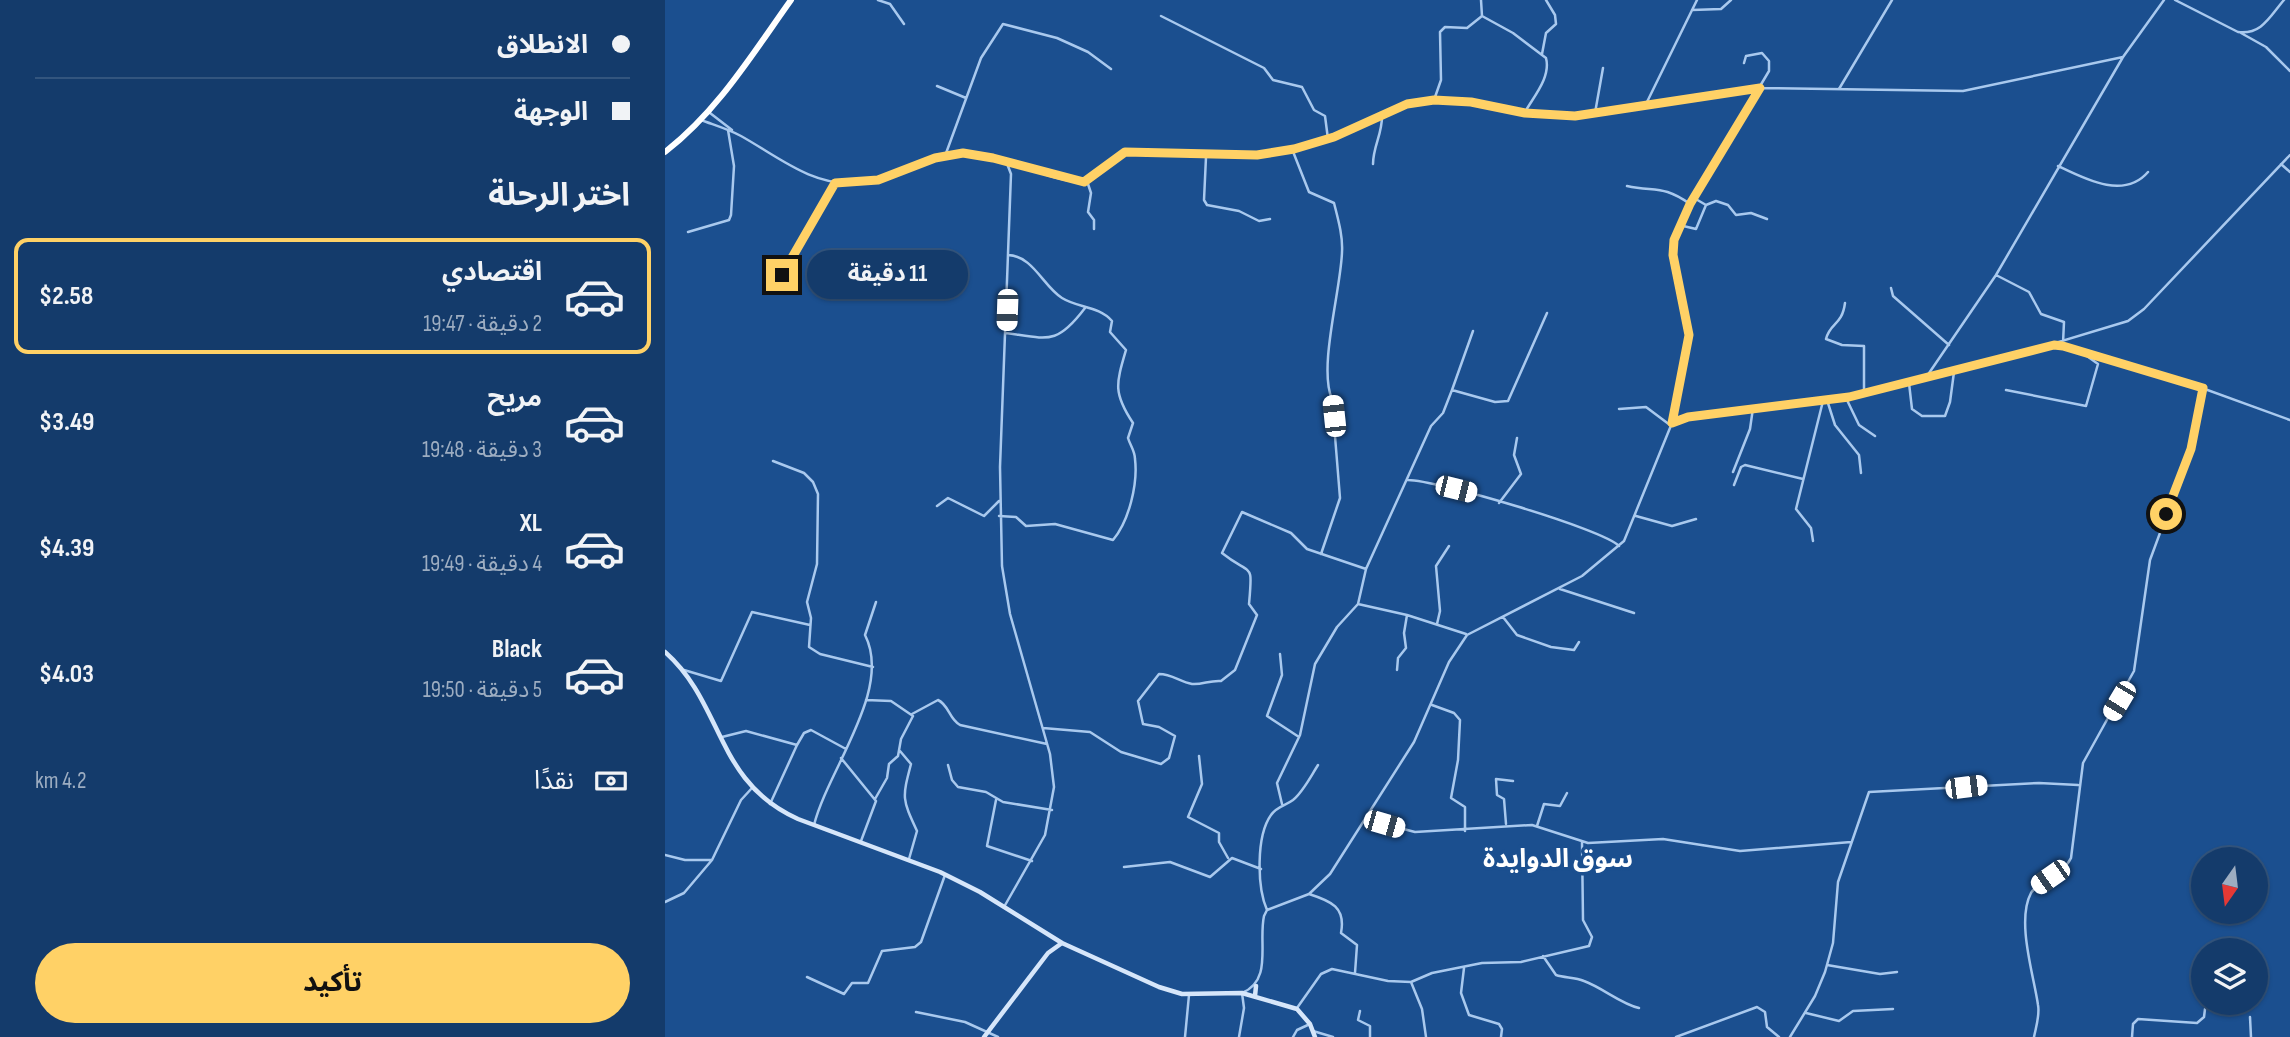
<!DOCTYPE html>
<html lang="ar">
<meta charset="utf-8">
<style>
body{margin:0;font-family:"Sofia Sans Condensed","Noto Sans Arabic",sans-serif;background:#1d4271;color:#f1f3f6;direction:rtl;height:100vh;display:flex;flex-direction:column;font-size:26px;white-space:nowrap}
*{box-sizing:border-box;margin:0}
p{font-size:23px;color:#9dadc1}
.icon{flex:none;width:38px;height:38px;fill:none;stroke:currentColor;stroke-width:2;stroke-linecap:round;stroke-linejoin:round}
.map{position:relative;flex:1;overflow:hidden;direction:ltr}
.sheet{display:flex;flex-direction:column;background:#143b6b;width:665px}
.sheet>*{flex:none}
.guide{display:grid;align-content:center;height:154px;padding:0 35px;background:#143b6b}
.needle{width:46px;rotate:194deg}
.fabs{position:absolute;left:1526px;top:847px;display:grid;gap:14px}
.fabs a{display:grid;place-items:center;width:77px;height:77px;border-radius:50%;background:#143b6b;box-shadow:0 2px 5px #0004,0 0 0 2px #33557e;font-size:35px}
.end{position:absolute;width:32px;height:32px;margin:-16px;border:9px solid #ffd166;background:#111;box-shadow:0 0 0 4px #111}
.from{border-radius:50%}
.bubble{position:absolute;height:49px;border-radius:24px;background:#143b6b;box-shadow:0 2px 5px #0004,0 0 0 2px #33557e;font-size:23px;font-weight:700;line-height:49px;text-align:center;direction:rtl}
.car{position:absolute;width:21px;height:42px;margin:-21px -10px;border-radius:9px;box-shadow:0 0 5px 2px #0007;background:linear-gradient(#fff 24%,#345 0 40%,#fff 0 76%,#345 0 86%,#fff 0)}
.guide b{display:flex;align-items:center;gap:24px;height:66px;font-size:26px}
.guide b+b{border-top:2px solid #33557e}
.guide i{width:18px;height:18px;background:#f1f3f6}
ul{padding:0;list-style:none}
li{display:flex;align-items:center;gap:21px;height:116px;margin:0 14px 10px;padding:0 21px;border:4px solid transparent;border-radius:14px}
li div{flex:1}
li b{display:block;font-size:26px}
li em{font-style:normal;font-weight:700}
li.selected{border-color:#ffd166}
li>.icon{width:63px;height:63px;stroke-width:1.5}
h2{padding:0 35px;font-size:32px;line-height:84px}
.pay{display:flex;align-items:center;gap:18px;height:77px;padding:0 35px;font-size:26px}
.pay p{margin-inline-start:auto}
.button{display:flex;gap:14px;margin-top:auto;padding:14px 35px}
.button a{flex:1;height:80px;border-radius:42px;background:#ffd166;color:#111;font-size:28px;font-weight:700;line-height:80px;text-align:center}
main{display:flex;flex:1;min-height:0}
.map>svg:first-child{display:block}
</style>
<main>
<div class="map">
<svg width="1625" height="1037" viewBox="0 0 1625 1037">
<rect width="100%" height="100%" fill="#1b4f8f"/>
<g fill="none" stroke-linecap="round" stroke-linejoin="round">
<path stroke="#a9c9ee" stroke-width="2.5" d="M213,0L225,4L239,24
M816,0L817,16
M1510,0L1573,32C1597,35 1605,16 1619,0
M1027,10L1056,9L1066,0
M496,16L599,68L608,80L637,87L649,110L660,116L663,139
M1576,33L1601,47L1625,71
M877,54L881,33L891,24L890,15L881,0
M272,86L301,98
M1174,89L1227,0
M769,100L776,80L775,32L780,27L802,28L817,16L848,33L881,58C886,77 869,96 860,112
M981,104L1032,0
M45,113L67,130
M930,113L938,68
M36,120C49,125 63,129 76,136C112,156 148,187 192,183C230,180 262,154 300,153C341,153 378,181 419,182L460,152L592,155L629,149L669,137L742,104L769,100L806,102L860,113L910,116L1095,88L1298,91L1458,57
M627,149L644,192L669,203C673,219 678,236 677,252C676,289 653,368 667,399L675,498L656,554
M280,156L316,58L338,24L392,38L423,52L446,69
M541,157L539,200L542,205L574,211L594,221L605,219
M708,164C708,146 718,133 717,114
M1616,164L1625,172
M1393,166C1420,179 1459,200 1483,172
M422,181L426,193L423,212L429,220V229
M962,186C991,192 998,185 1025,204
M1029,198L1041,205
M1041,205L1051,201L1063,205L1071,215L1086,213L1102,219
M1014,225L1031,229L1041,205
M23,232L64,220L66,215L69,166L63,130
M107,273L117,275L170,183
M1331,275L1364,292L1376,314L1399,322L1398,343
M1226,288L1228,296L1284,345
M1180,303C1177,326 1165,322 1161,339L1177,345L1199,346V394
M341,333C384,339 392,345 420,308
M1392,345L1515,380L1625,420
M1260,379L1331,275L1458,57L1499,0
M1244,383L1247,409L1257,416H1280L1285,402L1289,372
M787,390L808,331
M1341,390L1421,406L1433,364L1415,351
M1181,398L1194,425L1210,436
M1162,400L1170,425L1194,455L1196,473
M954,409L981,407L1005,425
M1008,423L1023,417L1199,394L1334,360L1463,321L1479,309L1625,155
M108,461L139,473L148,482L153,494L152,564L142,602L146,618L144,647L155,654L208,667
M1068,472L1085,429L1088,408
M742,480C768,479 938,529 954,546
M1069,485L1076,467L1080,465L1138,479
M834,503L856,474L849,455L852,438
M272,506L283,498L319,516L334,501
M334,516L351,517L361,526L390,524L448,540C464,521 473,484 470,459C470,451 465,445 463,438L468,423C448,393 451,384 461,350L445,332L447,321C434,306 413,308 397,298C378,286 368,256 343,255
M971,516L1007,526L1031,519
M1148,541L1146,528L1131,509L1158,401
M895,589L969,613
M693,604L742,615L801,634
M838,617L852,635L886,647L909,650L914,642
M772,624L775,611L771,566L784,546
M615,654L617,675L602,716L634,737
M19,670L56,681L87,612L145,625
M732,670L733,658L741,648L739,633L742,615
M201,700L226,701L248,716L236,739L233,756L224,764L222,778L210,799
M767,705L789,713L795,720L793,760L786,798L800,807V831
M247,714L273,700C284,705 284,719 295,725L382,744
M378,728L425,732L456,752L496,764L504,758L510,736L494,727L478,724L473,701L494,674C507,674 515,682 527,684C537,685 545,680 556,681L570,670L592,615L584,604C588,560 587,577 557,553L577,512L626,533L642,549L701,569
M57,737L81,731L132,745L139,733L146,730L181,749
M235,751L246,764C237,798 237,799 252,831L244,859
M534,756L537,784L523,817L554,833V842L563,858
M176,758L211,801L196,841
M283,765L287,780L293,787L321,792L338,802L387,810
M331,800L322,846L367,861
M105,804L132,745
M617,804L612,783L635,735L650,664L672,627L693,604L701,569L766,426L778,413L787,390L830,402L843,401L882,313
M700,819L750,832L867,825L923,843L998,839L1075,851L1186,842
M841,824L839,799L832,795L831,779L848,781
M149,825C163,769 228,690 200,635L211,602
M872,826L879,804L895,806L902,793
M0,855L20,860H47L76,800L87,788
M459,867L505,862L545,877L567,858L596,869
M644,894C666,901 681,907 676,933L692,945L690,973
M0,902L19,893L47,860
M339,907L380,835L389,787L385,754L345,614L337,566L335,467L346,174L341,161
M602,910C592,887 591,836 606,815C612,806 620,806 628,800C638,792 646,776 653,765
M878,956L891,975C900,978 910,977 919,981C938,988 956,1004 974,1008
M1162,965L1215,974L1232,972
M799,968L796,993L804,1015L834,1024L837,1029L836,1037
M142,977L179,994L187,983H203L217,951L250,947L256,942L280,875
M746,982L757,1009L761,1037
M632,1008L656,974L667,969L723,981L746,982L767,973L817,963L856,962L924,946L927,937L918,920L917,842
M695,1011L693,1020L705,1026V1037
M251,1012L300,1022L333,1037
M1141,1013L1174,1021L1188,1011L1228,1009
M1585,1017L1586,1037
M648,1031L668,1037
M520,1037L524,995
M574,1037L579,1008L577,993C608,980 593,943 599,916L602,910L644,894L665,874L749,742L784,662L802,635L917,576L959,541L1007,423L1023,344V326L1010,267L1009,240L1025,204L1104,71V61L1097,53L1081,56L1079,63
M628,1037L632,1030L645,1024
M1011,1037L1092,1007L1100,1012L1102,1027L1114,1037
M1125,1037L1150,996L1160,972L1168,943L1173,882L1204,792L1374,783L1413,785
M1369,1037C1371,1027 1375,1015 1373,1005C1369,976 1351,921 1366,893C1375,878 1398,875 1406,858L1418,763L1469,671L1485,560L1526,449L1538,388
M1467,1037L1468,1024L1473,1019L1532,1023L1539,1017L1540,1009"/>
<path stroke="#d6e6fa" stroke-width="4.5" d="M0,652C59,704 50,782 133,819L275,872L315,892L397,943L494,987L517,994L577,993L632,1009L645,1024L650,1037
M590,996L591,986
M319,1037L383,953L397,943"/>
<path stroke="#fff" stroke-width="6" d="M0,152C53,111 88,53 126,0"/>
</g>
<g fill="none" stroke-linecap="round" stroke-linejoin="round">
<path stroke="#ffd166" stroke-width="9" d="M117,275L170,183L213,180L270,158L298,153L328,158L419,182L460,152L592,155L629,149L669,137L742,104L769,100L806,102L860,113L910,116L1095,88L1025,204L1009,240L1008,255L1024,335L1007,423L1023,417L1184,397L1389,345L1398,346L1538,388L1526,449L1501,514"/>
</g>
<g text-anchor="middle" stroke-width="7" stroke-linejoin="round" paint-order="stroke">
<g font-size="26" font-weight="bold" fill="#fff" stroke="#1b4f8f">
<text x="893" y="867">سوق الدوايدة</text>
</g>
</g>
</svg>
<div class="fabs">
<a><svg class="needle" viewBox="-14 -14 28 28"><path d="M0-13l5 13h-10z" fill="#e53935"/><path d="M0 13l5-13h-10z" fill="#9dadc1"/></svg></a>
<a><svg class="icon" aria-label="layers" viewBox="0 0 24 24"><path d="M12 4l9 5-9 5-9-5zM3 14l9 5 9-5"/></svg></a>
</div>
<i class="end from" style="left:1501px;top:514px"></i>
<i class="end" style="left:117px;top:275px"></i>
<div class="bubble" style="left:142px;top:250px;width:161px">11 دقيقة</div>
<i class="car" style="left:342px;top:310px;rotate:182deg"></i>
<i class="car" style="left:669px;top:416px;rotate:354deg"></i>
<i class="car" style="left:791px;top:489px;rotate:104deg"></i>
<i class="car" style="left:1454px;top:701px;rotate:211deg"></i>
<i class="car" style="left:1301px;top:787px;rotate:83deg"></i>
<i class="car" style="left:719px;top:824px;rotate:106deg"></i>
<i class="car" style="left:1385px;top:877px;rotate:235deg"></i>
</div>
<section class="sheet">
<div class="guide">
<b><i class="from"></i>الانطلاق</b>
<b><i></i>الوجهة</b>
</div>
<h2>اختر الرحلة</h2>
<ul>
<li class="selected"><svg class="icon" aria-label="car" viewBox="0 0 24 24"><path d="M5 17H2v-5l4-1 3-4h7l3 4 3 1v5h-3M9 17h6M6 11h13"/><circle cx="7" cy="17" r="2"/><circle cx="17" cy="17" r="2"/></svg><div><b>اقتصادي</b><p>2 دقيقة · 19:47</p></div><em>$2.58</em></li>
<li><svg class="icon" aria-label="car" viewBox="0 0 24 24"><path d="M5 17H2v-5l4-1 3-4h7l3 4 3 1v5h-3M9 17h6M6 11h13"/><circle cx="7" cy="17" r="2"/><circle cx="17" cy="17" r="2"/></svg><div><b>مريح</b><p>3 دقيقة · 19:48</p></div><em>$3.49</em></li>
<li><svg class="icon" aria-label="car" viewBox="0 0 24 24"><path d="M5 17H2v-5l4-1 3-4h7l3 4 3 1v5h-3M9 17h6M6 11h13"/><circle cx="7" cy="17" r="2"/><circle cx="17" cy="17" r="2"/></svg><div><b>XL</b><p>4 دقيقة · 19:49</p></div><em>$4.39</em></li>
<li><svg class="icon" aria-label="car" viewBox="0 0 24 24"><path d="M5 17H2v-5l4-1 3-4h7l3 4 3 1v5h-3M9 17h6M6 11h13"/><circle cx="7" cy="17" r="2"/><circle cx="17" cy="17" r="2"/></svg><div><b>Black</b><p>5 دقيقة · 19:50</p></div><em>$4.03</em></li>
</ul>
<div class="pay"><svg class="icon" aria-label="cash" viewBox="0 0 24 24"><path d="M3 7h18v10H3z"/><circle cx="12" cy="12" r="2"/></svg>نقدًا<p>4.2 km</p></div>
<div class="button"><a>تأكيد</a></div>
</section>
</main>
